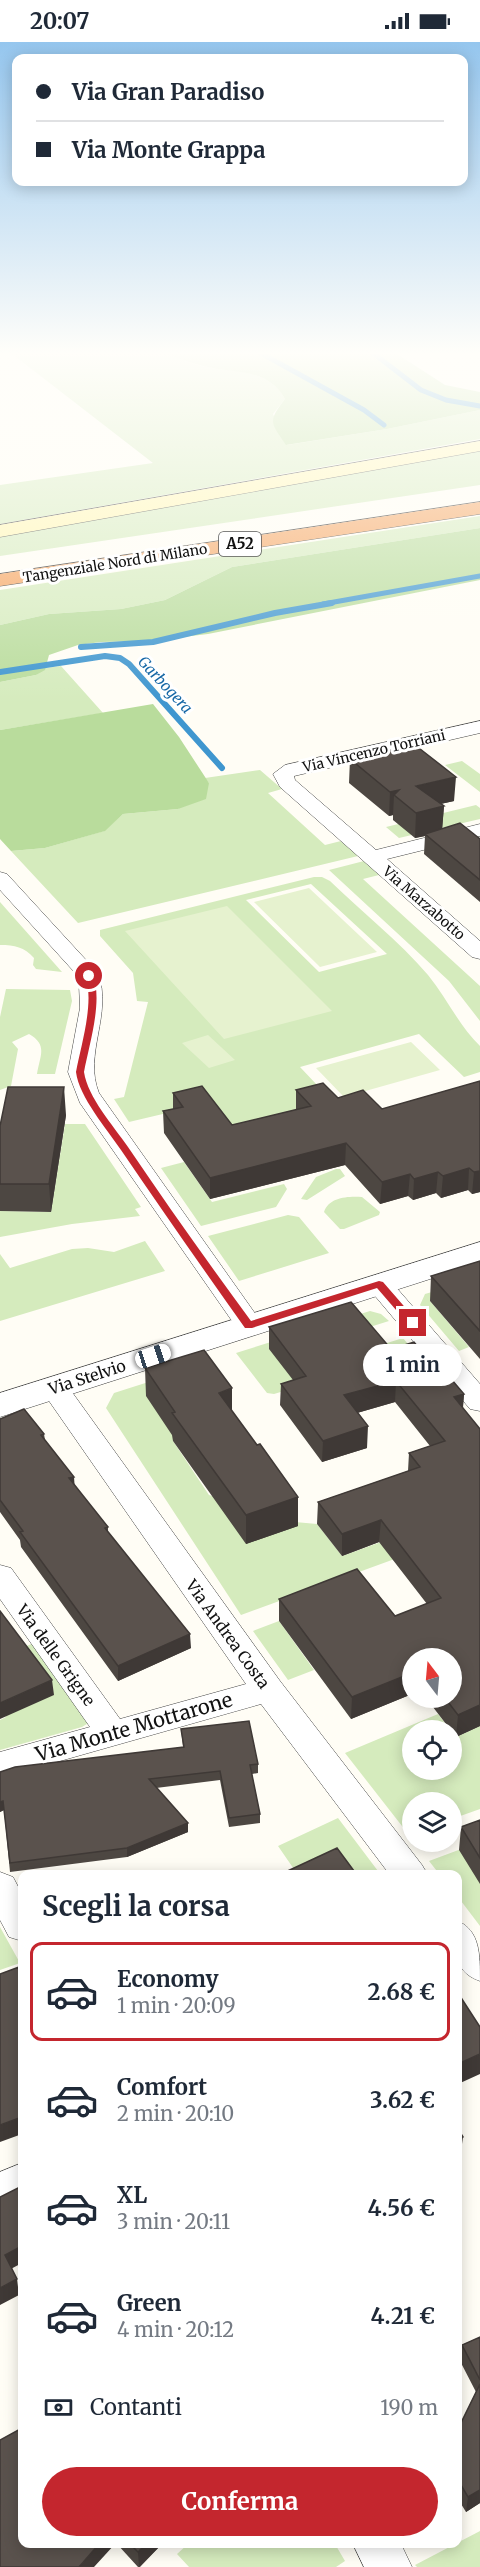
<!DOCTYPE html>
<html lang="it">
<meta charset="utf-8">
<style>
body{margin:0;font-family:Merriweather,serif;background:#f2f2f3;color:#1f2937;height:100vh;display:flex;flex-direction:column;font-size:22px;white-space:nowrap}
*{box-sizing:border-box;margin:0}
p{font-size:20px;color:#747a83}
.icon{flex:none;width:33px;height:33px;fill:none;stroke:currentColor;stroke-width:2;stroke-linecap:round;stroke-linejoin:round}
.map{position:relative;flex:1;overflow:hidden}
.side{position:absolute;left:18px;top:1828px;width:444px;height:678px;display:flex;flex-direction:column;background:#fff;border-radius:12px;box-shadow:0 3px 15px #0003}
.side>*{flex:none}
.hud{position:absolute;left:12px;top:12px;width:456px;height:132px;border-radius:12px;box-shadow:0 3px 15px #0003;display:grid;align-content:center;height:132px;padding:0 24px;background:#fff}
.needle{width:39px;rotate:344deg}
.buttons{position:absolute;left:402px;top:1606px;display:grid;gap:12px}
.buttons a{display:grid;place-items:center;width:60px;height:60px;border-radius:50%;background:#fff;box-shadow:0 3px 15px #0003;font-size:30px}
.end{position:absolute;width:27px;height:27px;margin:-14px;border:8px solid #c4262e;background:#fff;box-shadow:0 0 0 3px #fff}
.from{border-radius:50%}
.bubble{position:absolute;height:42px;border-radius:21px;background:#fff;box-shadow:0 3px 15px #0003;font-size:20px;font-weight:700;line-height:42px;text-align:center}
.car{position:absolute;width:18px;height:36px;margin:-18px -9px;border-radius:8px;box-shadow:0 0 4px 2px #0007;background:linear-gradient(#fff 24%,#345 0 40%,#fff 0 76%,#345 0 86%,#fff 0)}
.hud b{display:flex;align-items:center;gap:21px;height:57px;font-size:22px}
.hud b+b{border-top:2px solid #e0e1e3}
.hud i{width:15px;height:15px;background:#1f2937}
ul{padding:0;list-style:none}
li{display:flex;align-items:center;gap:18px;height:99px;margin:0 12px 9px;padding:0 12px;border:3px solid transparent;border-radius:12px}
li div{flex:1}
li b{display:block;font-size:22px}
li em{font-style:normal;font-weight:700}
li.selected{border-color:#c4262e}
li>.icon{width:54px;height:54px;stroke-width:1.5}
h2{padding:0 24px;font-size:27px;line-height:72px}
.pay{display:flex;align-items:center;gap:15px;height:66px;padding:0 24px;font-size:22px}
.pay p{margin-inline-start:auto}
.cta{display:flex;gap:12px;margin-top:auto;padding:12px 24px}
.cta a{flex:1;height:69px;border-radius:36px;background:#c4262e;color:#fff;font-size:24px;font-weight:700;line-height:69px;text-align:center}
.status{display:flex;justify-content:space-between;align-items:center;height:42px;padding:0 30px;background:#fff;direction:ltr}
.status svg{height:16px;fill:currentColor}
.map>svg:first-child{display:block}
</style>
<div class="status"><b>20:07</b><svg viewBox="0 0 49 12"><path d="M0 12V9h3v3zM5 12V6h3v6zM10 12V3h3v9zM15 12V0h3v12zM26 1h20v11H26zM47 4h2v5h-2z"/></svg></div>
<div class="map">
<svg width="480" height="2525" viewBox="0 0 480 2525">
<rect width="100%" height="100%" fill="#fffdf5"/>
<path fill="#d5ebbd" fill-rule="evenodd" d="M7,308H159C174,315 190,322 207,325C238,331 268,327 285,357L273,372L287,403L387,387L480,368V397L0,482V443L153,421Z
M480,408V443L0,514V494Z
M480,474V486L232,525L165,558L121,567L49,572L0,583V548Z
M61,624L103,671L0,688V640L36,633L45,626Z
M462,719L480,732V750L445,723Z
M260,728L282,747L268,751L325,803L341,799L358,814L78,881L11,809L45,806L104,789L123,772L178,767L209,741L205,736Z
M476,763L480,766V777L399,796L386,785Z
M364,819L379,833L363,837L480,944V979L449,939L329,828Z
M314,835H322L330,839C362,870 399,899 428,933C447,956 459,984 480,1004V1030L464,1035L419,992L300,1025L335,1062L227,1091L205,1062L129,1080L114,1057L124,1055L148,960L137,959L133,931L100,894V888ZM311,842L387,912L319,930L246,858Z
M0,860L62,930L36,927L33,923L34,916C24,905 15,903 0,903Z
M6,947L70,948L72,959L55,1032H37C40,1013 48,1003 29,992L12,1000L18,1007L11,1044L0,1048V975Z
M65,1082H85L141,1165L135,1167L140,1174L72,1182L0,1195V1169L51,1170Z
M184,1120L212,1160L284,1142L287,1147L276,1165L201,1184L161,1126Z
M336,1127H340L345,1134L307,1158L301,1157L316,1135Z
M362,1155L380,1170L379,1173L344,1187H340L324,1170C329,1155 348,1154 362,1155Z
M288,1173L299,1175L329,1211L239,1239L208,1194Z
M145,1199L165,1229L0,1279V1212L10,1226L72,1207L88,1206L114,1210Z
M480,1236L430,1259L469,1305L459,1309L420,1263L425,1252Z
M370,1269L381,1272L389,1279L357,1289L371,1306L403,1296L422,1319L340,1332L274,1352L267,1351L236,1311Z
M208,1321L176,1398L173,1399L209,1453L295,1480L317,1482L342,1514L420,1486L433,1503L241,1573L106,1366L114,1351Z
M279,1579L314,1628L288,1638L253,1589Z
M36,1600L90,1680L82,1685L0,1708V1678L6,1675L0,1665L8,1612Z
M438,1672L451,1689H412V1728H452V1690L456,1695L480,1684V1767L452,1777V1761H412V1792L409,1793L345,1711Z
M338,1776L381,1833H298L278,1804Z
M480,1800V1884L458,1855V1833H440L429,1819Z
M0,1885L20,1921L0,1928Z
M480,2489V2525H417L415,2523Z
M188,2502H335L345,2519L336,2525H189L177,2512Z"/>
<path fill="#b9dc9c" d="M159,308H391L445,343L480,350V368L387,387L286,403C271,381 267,380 285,357C267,325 234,332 203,324C187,320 173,315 159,308Z
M480,486V538L208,592L149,599L101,600L78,603L49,613L45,628L36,633L0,640V583L49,572L121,567L165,558L232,525Z
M153,662L179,695L209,741L206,757L178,767L123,772L105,789L45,806L11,809L0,797V688Z"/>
<path fill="#e6f2cf" d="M309,846L377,910L320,925L254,860Z
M227,864L332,969L224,997L125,889Z
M208,993L235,1018L209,1026L182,1001Z
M411,1000L440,1028L344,1055L316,1026Z"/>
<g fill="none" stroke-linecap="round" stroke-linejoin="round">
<path stroke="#3f96cf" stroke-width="5" d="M255,308L364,368L384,383
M369,308L421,348L446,358L480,364
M323,562L480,534"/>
<path stroke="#3f96cf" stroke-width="6" d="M81,605L153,600L275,571L332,561
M0,630L105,614L120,616L129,622L222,726"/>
<defs>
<path id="minor" d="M480,679V691L294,734L295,738L376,808L480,782V794L387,817L480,899V917L472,915L280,745L273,732L285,723Z
M0,830L7,832L98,931C113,973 83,1012 99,1051L259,1277L263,1283L259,1289L249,1292L239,1289L80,1061L68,1030L80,966L79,942L77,933L0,848Z
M379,1234L388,1236L480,1342V1369L470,1367L370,1248L366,1242L370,1236Z
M54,1337L64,1339L280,1639L422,1823L428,1833H390L261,1662L0,1736V1710L90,1685L0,1557V1523L11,1526L120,1677L246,1642L40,1346L44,1339Z
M0,1830L13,1835L22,1852V1899L9,1895L0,1878Z
M458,1879C480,1889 480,1912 480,1939C451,1929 455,1905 458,1879Z
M22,2121V2158L0,2168V2130Z
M353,2502H401L412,2525H364Z"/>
<path id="tertiary" d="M480,1200V1221L0,1375V1351Z"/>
<path id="secondary" d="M480,399V409L0,495V483Z"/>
<path id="motorway" d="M480,460V472L0,544V532Z"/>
</defs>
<use href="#minor" stroke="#444" stroke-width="1"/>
<use href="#tertiary" stroke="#444" stroke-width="1"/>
<use href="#secondary" stroke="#333" stroke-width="1"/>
<use href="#motorway" stroke="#222" stroke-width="1"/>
<use href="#minor" fill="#fff" fill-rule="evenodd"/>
<use href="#tertiary" fill="#fff" fill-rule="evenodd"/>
<use href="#secondary" fill="#fff6b0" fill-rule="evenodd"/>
<use href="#motorway" fill="#f5a25d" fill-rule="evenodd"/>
</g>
<path fill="#4d4742" d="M350,717L454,759L440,762L444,764L442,787L480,797V860L424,812L425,794L415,796L393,778V773L389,774L349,741Z
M480,1039V1150L472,1152L468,1148L441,1156L436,1151L413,1158L408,1154L380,1162L345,1123L210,1157L164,1091L163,1069L173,1067V1051L232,1083L296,1068V1048L338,1056L382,1067Z
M66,1073L51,1170L0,1169V1084Z
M480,1219V1317L430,1259L431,1234Z
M269,1285L391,1307L436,1326L464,1352L463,1366L480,1684L456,1695L426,1656H452L412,1617V1652L351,1677L279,1579V1557L395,1574L427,1562L379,1500L342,1514L317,1482L318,1460L408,1429L409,1411L430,1404L395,1360L357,1371L367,1406L322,1420L280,1363L281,1342L293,1338L269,1307Z
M145,1326L232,1369L257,1403L298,1455V1484L246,1502L173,1399L172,1393L146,1354Z
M0,1377L44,1392L45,1398L74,1443L108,1485V1490L191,1606L118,1639L21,1505L20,1498L0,1470Z
M181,1687L258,1722V1731L252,1732L260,1772V1781L229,1785L220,1738L156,1746L188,1781V1790L127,1815L10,1830L4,1768L0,1770V1730L183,1705Z
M480,1778V1842L459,1808L461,1785Z
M480,2295V2461L466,2470L458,2457V2387L476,2350L460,2319L462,2303Z
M117,2502H162L140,2525H138Z"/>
<path fill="#3f3936" d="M456,735L454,759L414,768L416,744Z
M399,748L394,753L393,773L389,774L390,750Z
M444,764L442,789L425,792V794L415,796L416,771Z
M64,1045L66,1073L51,1170L49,1142Z
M346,1101L345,1123L210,1157V1136Z
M469,1126L468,1148L441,1156L443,1134Z
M480,1129V1150L472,1152L474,1130Z
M438,1130L436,1151L413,1158L414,1137Z
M410,1132L408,1154L380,1162L382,1140Z
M396,1339L395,1360L343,1375L344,1353Z
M232,1346V1374L219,1351Z
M464,1352L462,1374L454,1355Z
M368,1384L367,1406L322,1420L323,1399Z
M74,1435L75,1449L69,1436Z
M298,1455V1484L246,1502V1473Z
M381,1478L379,1500L342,1514V1492Z
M190,1592L191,1606L118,1639V1624Z
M412,1631V1652L351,1677L352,1655Z
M52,1638L54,1653L0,1677V1661Z
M480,1663V1684L456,1695L458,1673Z
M3,1759L4,1768L0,1770V1760Z
M188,1781V1790L127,1815V1806Z
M480,2012V2032L458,2042V2022Z
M22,2075V2092L0,2100V2083Z
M463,2095L460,2116L458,2117V2097Z
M22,2204V2221L7,2229L5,2213Z
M17,2237L19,2253L0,2263V2246Z
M480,2448V2461L466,2470L468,2455Z
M99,2502H115L94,2525H79Z
M146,2502H162L139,2525L138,2510Z"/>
<path fill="#5a524d" stroke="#3f3936" stroke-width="1.5" d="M415,703L456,735L416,744L444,764L416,771L394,753L399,748L390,750L350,717Z
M460,781L480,797V838L425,792Z
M480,1039V1129L474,1130L469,1126L443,1134L438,1130L414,1137L410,1132L382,1140L346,1101L210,1136L163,1069L183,1065L173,1051L202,1044L232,1083L311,1064L296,1048L323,1041L338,1056L363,1048L382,1067Z
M8,1045H64L49,1142H0V1084Z
M480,1219V1289L431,1234Z
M351,1260L391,1307L414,1300L436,1326L440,1324L464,1352L454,1355L480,1387V1663L458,1673L445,1656H452V1617H412V1631L352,1655L279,1557L357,1527L395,1574L441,1556L381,1478L342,1492L318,1460L420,1425L409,1411L445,1399L396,1339L344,1353L368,1384L323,1399L281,1342L306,1334L269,1285Z
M204,1308L232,1346L219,1351L257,1403L260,1402L298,1455L246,1473L172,1371L175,1370L145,1326Z
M24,1367L44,1392L41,1393L74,1435L69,1436L108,1485L105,1486L190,1592L118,1624L20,1490L23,1489L0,1458V1377Z
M0,1569L52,1638L0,1661Z
M249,1679L258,1722L250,1723L260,1772L229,1776L220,1729L149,1737L188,1781L127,1806L10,1821L3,1759L0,1760V1730L15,1725L184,1705L181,1687Z
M480,1778V1816L461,1785Z
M337,1806L357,1833H279Z
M19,1925L22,1933V2075L0,2083V1932Z
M458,1951L480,1985V2012L458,2022Z
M458,2087L463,2095L458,2097Z
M22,2144V2204L5,2213L17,2237L0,2246V2155Z
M480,2295V2338L462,2303Z
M480,2342V2448L468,2455L458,2438V2387Z
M22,2386V2502H99L79,2525H0V2398Z
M130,2502H146L138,2510Z"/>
<linearGradient id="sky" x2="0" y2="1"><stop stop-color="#95c6ee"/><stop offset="0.47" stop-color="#fffefa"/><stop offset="1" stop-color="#fffefa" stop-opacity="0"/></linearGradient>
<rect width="480" height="662" fill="url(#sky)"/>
<path fill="#c4262e" d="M89,932H92C104,956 89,1003 84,1030C88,1056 113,1083 128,1105C168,1164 209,1222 251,1279L379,1239L383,1240L416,1278V1283H409L377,1246L252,1286H245C203,1227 162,1168 121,1108C107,1087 79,1055 76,1030C81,1003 95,959 85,934Z"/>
<g text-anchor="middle" stroke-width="6" stroke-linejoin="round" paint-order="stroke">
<g font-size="14" fill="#111" stroke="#fff">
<text transform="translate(115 521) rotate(-9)" y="5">Tangenziale Nord di Milano</text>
<text transform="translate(374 709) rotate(-13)" y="5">Via Vincenzo Torriani</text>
<text transform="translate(424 861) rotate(41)" y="5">Via Marzabotto</text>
</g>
<rect fill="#fff" stroke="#585858" stroke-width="1.5" x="219" y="490" width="42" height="24" rx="4.5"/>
<g font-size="15" font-weight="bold" fill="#111">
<text x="240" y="507">A52</text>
</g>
<g font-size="15" font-style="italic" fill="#1768a6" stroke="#fff">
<text transform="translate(165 643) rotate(47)" y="5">Garbogera</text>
</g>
<g font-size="16" fill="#111" stroke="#fff">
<text transform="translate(87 1335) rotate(-18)" y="6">Via Stelvio</text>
<text transform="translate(228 1592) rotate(54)" y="6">Via Andrea Costa</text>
<text transform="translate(56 1613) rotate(54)" y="6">Via delle Grigne</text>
</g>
<g font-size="20" fill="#111" stroke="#fff">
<text transform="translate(134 1685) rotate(-16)" y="7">Via Monte Mottarone</text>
</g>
</g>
</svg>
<div class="buttons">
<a><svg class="needle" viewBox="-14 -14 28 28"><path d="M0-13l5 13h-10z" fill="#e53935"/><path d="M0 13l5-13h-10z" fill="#747a83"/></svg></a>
<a><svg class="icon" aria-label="locate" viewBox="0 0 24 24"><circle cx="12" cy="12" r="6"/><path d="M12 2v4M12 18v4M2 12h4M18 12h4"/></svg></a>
<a><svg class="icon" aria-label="layers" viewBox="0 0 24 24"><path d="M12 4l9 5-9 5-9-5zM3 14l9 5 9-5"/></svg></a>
</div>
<i class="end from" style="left:89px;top:934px"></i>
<i class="end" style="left:413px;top:1281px"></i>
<div class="bubble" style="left:363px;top:1302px;width:99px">1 min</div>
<i class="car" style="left:153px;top:1314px;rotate:72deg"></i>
<div class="hud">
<b><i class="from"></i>Via Gran Paradiso</b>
<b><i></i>Via Monte Grappa</b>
</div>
<section class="side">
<h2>Scegli la corsa</h2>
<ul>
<li class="selected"><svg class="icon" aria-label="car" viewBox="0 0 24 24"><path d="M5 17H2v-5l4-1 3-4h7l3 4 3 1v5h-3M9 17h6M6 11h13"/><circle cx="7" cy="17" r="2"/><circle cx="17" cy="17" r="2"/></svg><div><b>Economy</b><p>1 min · 20:09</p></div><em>2.68 €</em></li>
<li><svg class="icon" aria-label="car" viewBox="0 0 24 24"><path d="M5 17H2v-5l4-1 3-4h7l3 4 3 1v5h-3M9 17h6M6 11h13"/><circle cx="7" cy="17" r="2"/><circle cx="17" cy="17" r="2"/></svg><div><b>Comfort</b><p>2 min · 20:10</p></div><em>3.62 €</em></li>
<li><svg class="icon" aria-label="car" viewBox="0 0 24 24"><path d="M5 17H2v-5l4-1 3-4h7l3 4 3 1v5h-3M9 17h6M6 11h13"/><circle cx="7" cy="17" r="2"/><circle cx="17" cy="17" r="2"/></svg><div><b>XL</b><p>3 min · 20:11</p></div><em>4.56 €</em></li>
<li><svg class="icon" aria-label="car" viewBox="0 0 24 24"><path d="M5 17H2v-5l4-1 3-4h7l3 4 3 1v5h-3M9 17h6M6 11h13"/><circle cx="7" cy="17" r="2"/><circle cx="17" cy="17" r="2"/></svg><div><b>Green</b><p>4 min · 20:12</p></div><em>4.21 €</em></li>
</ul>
<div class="pay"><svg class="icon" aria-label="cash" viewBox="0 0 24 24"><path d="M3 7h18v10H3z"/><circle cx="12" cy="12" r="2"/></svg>Contanti<p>190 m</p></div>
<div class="cta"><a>Conferma</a></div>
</section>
</div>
